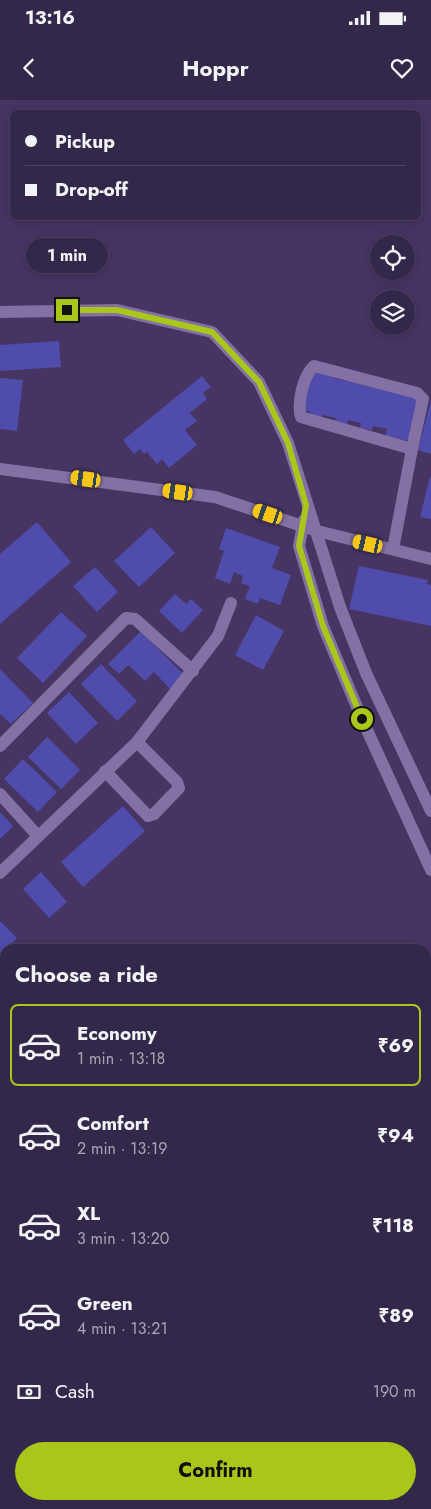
<!DOCTYPE html>
<meta charset="utf-8">
<style>
body{margin:0;font-family:Jost,sans-serif;background:#3c3051;color:#f1f3f6;height:100vh;display:flex;flex-direction:column;font-size:19px;white-space:nowrap}
*{box-sizing:border-box;margin:0}
p{font-size:16px;color:#a9a6b5}
.icon{flex:none;width:28px;height:28px;fill:none;stroke:currentColor;stroke-width:2;stroke-linecap:round;stroke-linejoin:round}
.map{position:relative;flex:1;overflow:hidden}
.drawer{position:absolute;left:0px;top:844px;width:431px;height:566px;display:flex;flex-direction:column;background:#34284a;border-radius:15px 15px 0 0;box-shadow:0 2px 12px #0003,0 0 0 1px #4e4462}
.drawer>*{flex:none}
.guide{position:absolute;left:10px;top:10px;width:411px;height:110px;border-radius:8px;box-shadow:0 2px 12px #0003,0 0 0 1px #4e4462;display:grid;align-content:center;height:110px;padding:0 15px;background:#34284a}
.fabs{position:absolute;left:370px;top:135px;display:grid;gap:10px}
.fabs a{display:grid;place-items:center;width:45px;height:45px;border-radius:50%;background:#34284a;box-shadow:0 2px 12px #0003,0 0 0 1px #4e4462;font-size:25px}
.end{position:absolute;width:22px;height:22px;margin:-11px;border:6px solid #a9c71b;background:#111;box-shadow:0 0 0 2px #111}
.from{border-radius:50%}
.bubble{position:absolute;height:35px;border-radius:18px;background:#34284a;box-shadow:0 2px 12px #0003,0 0 0 1px #4e4462;font-size:16px;font-weight:700;line-height:35px;text-align:center}
.car{position:absolute;width:15px;height:30px;margin:-15px -8px;border-radius:6px;box-shadow:0 0 4px 1px #0007;background:linear-gradient(#f5c518 24%,#345 0 40%,#f5c518 0 76%,#345 0 86%,#f5c518 0)}
.guide b{display:flex;align-items:center;gap:18px;height:48px;font-size:19px}
.guide b+b{border-top:1px solid #4e4462}
.guide i{width:12px;height:12px;background:#f1f3f6}
ul{padding:0;list-style:none}
li{display:flex;align-items:center;gap:15px;height:82px;margin:0 10px 8px;padding:0 5px;border:2px solid transparent;border-radius:8px}
li div{flex:1}
li b{display:block;font-size:19px}
li em{font-style:normal;font-weight:700}
li.selected{border-color:#a9c71b}
li>.icon{width:45px;height:45px;stroke-width:1.5}
h2{padding:0 15px;font-size:22px;line-height:60px}
.pay{display:flex;align-items:center;gap:12px;height:55px;padding:0 15px;font-size:19px}
.pay p{margin-inline-start:auto}
.primary-button{display:flex;gap:10px;margin-top:auto;padding:10px 15px}
.primary-button a{flex:1;height:58px;border-radius:30px;background:#a9c71b;color:#111;font-size:20px;font-weight:700;line-height:58px;text-align:center}
.status{display:flex;justify-content:space-between;align-items:center;height:35px;padding:0 25px;background:#34284a;direction:ltr}
.status svg{height:14px;fill:currentColor}
header{display:flex;justify-content:space-between;align-items:center;height:65px;padding:0 15px;background:#34284a;font-size:22px;font-weight:700}
.map>svg:first-child{display:block}
</style>
<div class="status"><b>13:16</b><svg viewBox="0 0 49 12"><path d="M0 12V9h3v3zM5 12V6h3v6zM10 12V3h3v9zM15 12V0h3v12zM26 1h20v11H26zM47 4h2v5h-2z"/></svg></div>
<header><svg class="icon" aria-label="back" viewBox="0 0 24 24"><path d="M15 5l-7 7 7 7"/></svg>Hoppr<svg class="icon" aria-label="heart" viewBox="0 0 24 24"><path d="M12 20l-8-8c-3-5 5-10 8-4 3-6 11-1 8 4z"/></svg></header>
<div class="map">
<svg width="431" height="1409" viewBox="0 0 431 1409">
<rect width="100%" height="100%" fill="#463563"/>
<path fill="#4f4cab" d="M59,241L61,267L0,271V245Z
M312,272L334,275L333,278L346,281L347,278L359,281L358,284L418,297L409,341L385,336L387,329L373,326L372,330L360,328L361,323L348,320L347,325L334,322L336,318L322,315L321,319L309,317L311,312L303,310Z
M202,276L211,287L203,293L207,299L190,313L197,321L185,330L197,345L169,368L162,359L157,364L147,352L144,354L140,349L134,354L123,340Z
M0,278L23,280L17,331L0,329Z
M431,300V354L418,350Z
M430,377H431V419L420,417Z
M37,422L71,462L0,524V454Z
M151,427L175,453L139,487L114,461Z
M226,428L280,447L272,468L291,475L280,505L260,498L258,504L245,499L250,486L241,483L243,476L234,472L230,484L215,478L224,451L219,449Z
M359,466L428,480L427,484L431,485V526L349,509Z
M95,467L118,492L97,512L73,486Z
M175,494L186,504L191,499L203,510L182,533L159,511Z
M61,512L87,536L43,583L17,558Z
M256,515L284,531L263,570L235,555Z
M141,531L185,576L171,590L154,572L145,581L128,565L119,574L108,564Z
M101,564L137,601L117,621L81,584Z
M0,569L33,603L11,624L0,614Z
M69,592L98,623L76,644L47,613Z
M47,637L80,670L61,689L28,657Z
M23,659L57,692L38,712L4,679Z
M123,706L145,731L83,787L61,762Z
M0,712L13,726L0,739Z
M41,772L67,802L49,818L23,789Z
M0,821L17,838L0,855Z
M426,1342L431,1363V1402L426,1403Z
M314,1405H350L352,1409H305Z"/>
<g fill="none" stroke-linecap="round" stroke-linejoin="round">
<path stroke="#8371a4" stroke-width="12" d="M0,212L117,210L212,232L259,282L288,343L340,507L366,573L431,711
M0,369L215,397L317,431L431,459
M304,420L299,446L323,526L362,619L431,770
M393,449L412,349L301,317C297,303 303,276 314,266L417,293L423,299L412,349
M0,646L126,518L135,519L193,571
M105,671L148,716L154,714L179,688L177,682L137,642
M0,694L38,736
M0,773L137,642L218,536L231,503
M426,975L431,973
M0,1092L5,1101
M0,1225L5,1222
M426,1247L431,1245
M371,1405V1409
M91,1409L99,1405"/>
<path stroke="#9184a9" stroke-width="4" stroke-dasharray="9 9" stroke-linecap="butt" d="M426,1032L431,1030
M426,1052L431,1050
M0,1269L5,1267
M0,1287L5,1284"/>
</g>
<g fill="none" stroke-linecap="round" stroke-linejoin="round">
<path stroke="#a9c71b" stroke-width="6" d="M67,210H117L212,232L259,282L288,343L306,405L299,446L323,526L362,619"/>
</g>
</svg>
<div class="fabs">
<a><svg class="icon" aria-label="locate" viewBox="0 0 24 24"><circle cx="12" cy="12" r="6"/><path d="M12 2v4M12 18v4M2 12h4M18 12h4"/></svg></a>
<a><svg class="icon" aria-label="layers" viewBox="0 0 24 24"><path d="M12 4l9 5-9 5-9-5zM3 14l9 5 9-5"/></svg></a>
</div>
<i class="end from" style="left:362px;top:619px"></i>
<i class="end" style="left:67px;top:210px"></i>
<div class="bubble" style="left:26px;top:138px;width:82px">1 min</div>
<i class="car" style="left:86px;top:379px;rotate:278deg"></i>
<i class="car" style="left:178px;top:392px;rotate:278deg"></i>
<i class="car" style="left:268px;top:414px;rotate:289deg"></i>
<i class="car" style="left:368px;top:444px;rotate:283deg"></i>
<div class="guide">
<b><i class="from"></i>Pickup</b>
<b><i></i>Drop-off</b>
</div>
<section class="drawer">
<h2>Choose a ride</h2>
<ul>
<li class="selected"><svg class="icon" aria-label="car" viewBox="0 0 24 24"><path d="M5 17H2v-5l4-1 3-4h7l3 4 3 1v5h-3M9 17h6M6 11h13"/><circle cx="7" cy="17" r="2"/><circle cx="17" cy="17" r="2"/></svg><div><b>Economy</b><p>1 min · 13:18</p></div><em>₹69</em></li>
<li><svg class="icon" aria-label="car" viewBox="0 0 24 24"><path d="M5 17H2v-5l4-1 3-4h7l3 4 3 1v5h-3M9 17h6M6 11h13"/><circle cx="7" cy="17" r="2"/><circle cx="17" cy="17" r="2"/></svg><div><b>Comfort</b><p>2 min · 13:19</p></div><em>₹94</em></li>
<li><svg class="icon" aria-label="car" viewBox="0 0 24 24"><path d="M5 17H2v-5l4-1 3-4h7l3 4 3 1v5h-3M9 17h6M6 11h13"/><circle cx="7" cy="17" r="2"/><circle cx="17" cy="17" r="2"/></svg><div><b>XL</b><p>3 min · 13:20</p></div><em>₹118</em></li>
<li><svg class="icon" aria-label="car" viewBox="0 0 24 24"><path d="M5 17H2v-5l4-1 3-4h7l3 4 3 1v5h-3M9 17h6M6 11h13"/><circle cx="7" cy="17" r="2"/><circle cx="17" cy="17" r="2"/></svg><div><b>Green</b><p>4 min · 13:21</p></div><em>₹89</em></li>
</ul>
<div class="pay"><svg class="icon" aria-label="cash" viewBox="0 0 24 24"><path d="M3 7h18v10H3z"/><circle cx="12" cy="12" r="2"/></svg>Cash<p>190 m</p></div>
<div class="primary-button"><a>Confirm</a></div>
</section>
</div>
